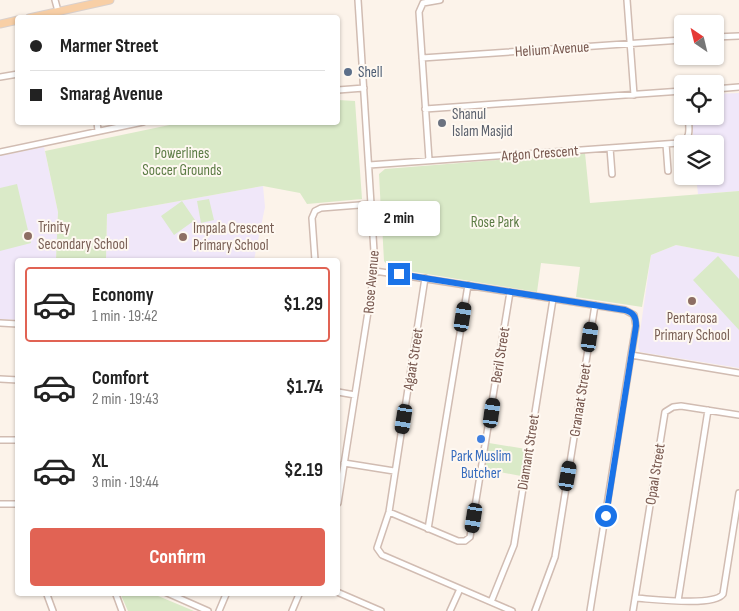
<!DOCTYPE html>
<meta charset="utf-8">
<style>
body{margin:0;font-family:"Sofia Sans Condensed",sans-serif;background:#f2f2f2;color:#222;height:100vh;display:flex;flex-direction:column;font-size:19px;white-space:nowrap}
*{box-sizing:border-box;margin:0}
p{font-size:16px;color:#767676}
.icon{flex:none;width:28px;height:28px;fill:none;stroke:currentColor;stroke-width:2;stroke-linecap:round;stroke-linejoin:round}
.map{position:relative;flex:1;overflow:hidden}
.details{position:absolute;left:15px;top:258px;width:325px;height:338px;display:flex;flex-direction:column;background:#fff;border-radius:5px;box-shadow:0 1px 4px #0004}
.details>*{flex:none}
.banner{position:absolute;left:15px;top:15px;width:325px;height:110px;border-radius:5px;box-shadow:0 1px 4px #0004;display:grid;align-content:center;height:110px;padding:0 15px;background:#fff}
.needle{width:32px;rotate:325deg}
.fabs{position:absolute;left:674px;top:15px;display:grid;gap:10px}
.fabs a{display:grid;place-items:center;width:50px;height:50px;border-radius:5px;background:#fff;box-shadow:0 1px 4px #0004;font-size:25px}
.end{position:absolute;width:22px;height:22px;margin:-11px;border:6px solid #1a73e8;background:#fff;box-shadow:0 0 0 2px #fff}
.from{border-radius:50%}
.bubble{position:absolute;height:35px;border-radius:5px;background:#fff;box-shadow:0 1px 4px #0004;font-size:16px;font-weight:700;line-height:35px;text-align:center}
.car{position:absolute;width:15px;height:30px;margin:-15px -8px;border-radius:6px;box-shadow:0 0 4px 1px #0007;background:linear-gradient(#222 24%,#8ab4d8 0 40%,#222 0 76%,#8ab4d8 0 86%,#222 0)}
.banner b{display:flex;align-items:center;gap:18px;height:48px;font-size:19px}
.banner b+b{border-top:1px solid #e0e0e0}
.banner i{width:12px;height:12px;background:#222}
ul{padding:9px 0 0;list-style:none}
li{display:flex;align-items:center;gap:15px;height:75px;margin:0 10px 8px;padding:0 5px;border:2px solid transparent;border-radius:5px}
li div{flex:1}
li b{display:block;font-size:19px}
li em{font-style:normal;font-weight:700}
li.active{border-color:#e16354}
li>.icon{width:45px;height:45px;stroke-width:1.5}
.primary-button{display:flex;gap:10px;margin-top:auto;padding:10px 15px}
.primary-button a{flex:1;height:58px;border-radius:5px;background:#e16354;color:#fff;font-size:20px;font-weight:700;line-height:58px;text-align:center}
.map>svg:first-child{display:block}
</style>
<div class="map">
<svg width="739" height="611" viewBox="0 0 739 611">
<rect width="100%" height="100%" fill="#fcf3ea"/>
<path fill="#f0e7f9" d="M739,93V191L698,194L696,176H715V144H694L691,116H715V94Z
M44,147L58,212L56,260H18L17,320L0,319V156Z
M263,186L265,207L254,260H106L107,214Z
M676,245L739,257V368L640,352L638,346L651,255Z"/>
<path fill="#daeac8" d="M338,100L355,101L362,199L307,204L300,193L263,186L107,214L106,260H56L58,212L45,151L179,123L338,122Z
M585,153L590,203L739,191V257L676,245L651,255L642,307L576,297L580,267L541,263L537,292L390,268L384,261L382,224H384L383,212H381L379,174L385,169Z
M17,184L31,243L0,251V188Z
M209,199L214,220L201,223L197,201Z
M182,201L195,220L174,235L161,216Z
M718,256L739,279V330L693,280Z
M489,443L526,449L521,476L484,469Z
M120,593H151L194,611H128Z"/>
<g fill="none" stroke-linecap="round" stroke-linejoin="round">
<defs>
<path id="minor" d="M55,0L58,11
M627,0L634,95
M715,37L739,36
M422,58L682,40
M0,77L18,74
M715,89L739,87
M338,90L364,88
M425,109L682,91
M97,122L98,131
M666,144L668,171
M610,148L612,174
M0,152L143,122
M429,160L419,12L423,3L440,0
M369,165L679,143C692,140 689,127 688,116
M315,260L312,218L315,211L321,208L372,204
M375,271L625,310L634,315L636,326L631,355L590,611
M425,278L389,512L377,548L382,555L512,611
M0,323L18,324
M631,355L739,373
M0,379L18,380
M338,392L355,395
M0,440H18
M344,463L394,471
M338,503L375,267L358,0
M0,504H18
M389,512L458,541H465L470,537L510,292
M428,529L468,285
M46,592L53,611
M115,592L122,611
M165,592L208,611
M337,592L381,611
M635,598C652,599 714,607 723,594L739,493
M678,601L708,410
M491,602L514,545L553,299
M219,611L227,592
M292,611L300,592
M450,611L460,589
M535,611L555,557L595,305
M633,611L665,412L673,407L681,406L739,415"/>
<path id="major" d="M29,18L110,0
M0,24L18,20"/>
</defs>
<use href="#minor" stroke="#d1bcb2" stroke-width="8"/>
<use href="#major" stroke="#d9d0cd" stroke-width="9"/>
<use href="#minor" stroke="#fff" stroke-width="5"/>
<use href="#major" stroke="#f8cfa6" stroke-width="7"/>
</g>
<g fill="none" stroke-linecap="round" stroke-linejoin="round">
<path stroke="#1a73e8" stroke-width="6" d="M399,274L625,310C634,313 636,317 636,326L606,516"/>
</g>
<circle fill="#5c6f8a" stroke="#fef8f1" stroke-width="2" cx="348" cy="72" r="5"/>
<circle fill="#6b7280" stroke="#fef8f1" stroke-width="2" cx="442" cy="123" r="5"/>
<g fill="#8d6e63" stroke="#fef8f1" stroke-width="2">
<circle cx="28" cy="236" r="5"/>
<circle cx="183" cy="237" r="5"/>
<circle cx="692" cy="301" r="5"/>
</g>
<circle fill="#3f7fe0" stroke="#fef8f1" stroke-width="2" cx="481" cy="439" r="5"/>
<g text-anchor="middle" stroke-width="4" stroke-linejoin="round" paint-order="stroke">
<g font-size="15" fill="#77574e" stroke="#fef8f1">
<text transform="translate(552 49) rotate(-4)" y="5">Helium Avenue</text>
<text transform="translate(540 153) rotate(-4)" y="5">Argon Crescent</text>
<text transform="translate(371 282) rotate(-85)" y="5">Rose Avenue</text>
<text transform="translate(500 355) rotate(-81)" y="5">Beril Street</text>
<text transform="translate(413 359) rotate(-81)" y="5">Agaat Street</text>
<text transform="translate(580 400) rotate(-81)" y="5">Granaat Street</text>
<text transform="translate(528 452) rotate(-81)" y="5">Diamant Street</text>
<text transform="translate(655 474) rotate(-81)" y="5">Opaal Street</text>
</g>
<g font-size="15" fill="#4e5e75" stroke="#fef8f1" text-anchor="start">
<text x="358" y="77">Shell</text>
</g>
<g font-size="15" fill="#5b616d" stroke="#fef8f1" text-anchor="start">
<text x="452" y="119">Shanul<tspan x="452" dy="17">Islam Masjid</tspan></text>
</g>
<g font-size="15" fill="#5c7c45" stroke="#fef8f1">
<text x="182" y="158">Powerlines<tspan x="182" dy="17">Soccer Grounds</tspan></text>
<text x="495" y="227">Rose Park</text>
</g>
<g font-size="15" fill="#785e54" stroke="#fef8f1" text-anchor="start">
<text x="38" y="232">Trinity<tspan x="38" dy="17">Secondary School</tspan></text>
<text x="193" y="233">Impala Crescent<tspan x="193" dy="17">Primary School</tspan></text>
<text x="692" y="323" text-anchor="middle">Pentarosa<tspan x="692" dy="17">Primary School</tspan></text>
</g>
<g font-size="15" fill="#366cbe" stroke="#fef8f1">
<text x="481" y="461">Park Muslim<tspan x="481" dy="17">Butcher</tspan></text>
</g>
</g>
</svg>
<div class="fabs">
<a><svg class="needle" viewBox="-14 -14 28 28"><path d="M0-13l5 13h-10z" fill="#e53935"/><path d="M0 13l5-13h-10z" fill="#767676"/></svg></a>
<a><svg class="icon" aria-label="locate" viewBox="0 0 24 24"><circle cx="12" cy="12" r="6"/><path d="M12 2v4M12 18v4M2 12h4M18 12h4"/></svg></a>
<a><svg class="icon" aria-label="layers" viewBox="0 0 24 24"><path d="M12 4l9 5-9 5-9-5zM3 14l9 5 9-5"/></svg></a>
</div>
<i class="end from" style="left:606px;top:516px"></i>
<i class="end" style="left:399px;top:274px"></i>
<div class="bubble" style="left:358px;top:201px;width:82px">2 min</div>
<i class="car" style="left:463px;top:317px;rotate:9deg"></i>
<i class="car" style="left:590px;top:337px;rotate:8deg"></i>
<i class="car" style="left:492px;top:413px;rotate:8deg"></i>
<i class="car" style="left:404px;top:419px;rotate:189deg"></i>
<i class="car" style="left:568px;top:476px;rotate:10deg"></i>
<i class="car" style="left:474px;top:518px;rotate:189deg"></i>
<div class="banner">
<b><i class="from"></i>Marmer Street</b>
<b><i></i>Smarag Avenue</b>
</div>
<section class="details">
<ul>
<li class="active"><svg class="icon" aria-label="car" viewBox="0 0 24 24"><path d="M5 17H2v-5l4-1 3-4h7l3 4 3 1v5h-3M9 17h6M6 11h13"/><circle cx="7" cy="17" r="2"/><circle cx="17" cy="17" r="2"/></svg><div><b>Economy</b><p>1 min · 19:42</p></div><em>$1.29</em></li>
<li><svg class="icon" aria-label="car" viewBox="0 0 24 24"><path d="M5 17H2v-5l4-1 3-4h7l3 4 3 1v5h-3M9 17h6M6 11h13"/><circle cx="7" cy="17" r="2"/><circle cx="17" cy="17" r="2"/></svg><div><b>Comfort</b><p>2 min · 19:43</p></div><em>$1.74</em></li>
<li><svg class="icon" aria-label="car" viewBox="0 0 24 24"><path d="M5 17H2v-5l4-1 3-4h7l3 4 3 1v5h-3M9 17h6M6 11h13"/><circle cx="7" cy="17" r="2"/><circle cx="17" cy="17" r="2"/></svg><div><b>XL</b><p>3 min · 19:44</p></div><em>$2.19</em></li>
</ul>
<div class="primary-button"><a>Confirm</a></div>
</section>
</div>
